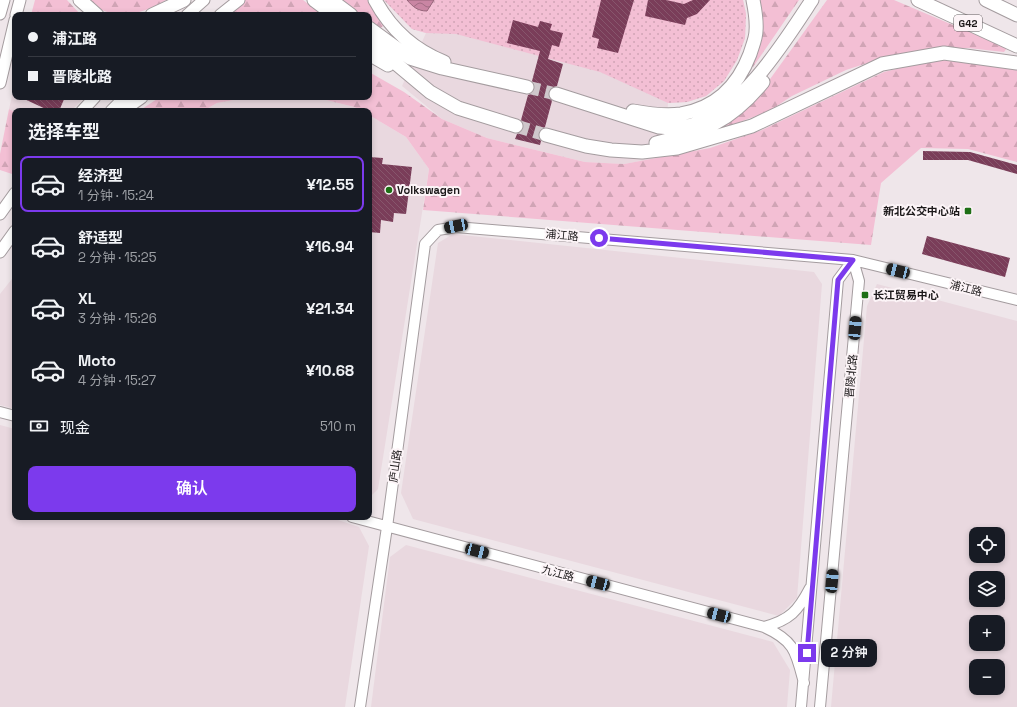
<!DOCTYPE html>
<html lang="zh">
<meta charset="utf-8">
<style>
body{margin:0;font-family:"Space Grotesk","Noto Sans SC",sans-serif;background:#242831;color:#f1f3f6;height:100vh;display:flex;flex-direction:column;font-size:15px;white-space:nowrap}
*{box-sizing:border-box;margin:0}
p{font-size:13px;color:#9ea1a6}
.icon{flex:none;width:22px;height:22px;fill:none;stroke:currentColor;stroke-width:2;stroke-linecap:round;stroke-linejoin:round}
.map{position:relative;flex:1;overflow:hidden}
.details{position:absolute;left:12px;top:108px;width:360px;height:412px;display:flex;flex-direction:column;background:#171b24;border-radius:8px;box-shadow:0 2px 6px #0003}
.details>*{flex:none}
.guide{position:absolute;left:12px;top:12px;width:360px;height:88px;border-radius:8px;box-shadow:0 2px 6px #0003;display:grid;align-content:center;height:88px;padding:0 16px;background:#171b24}
.fabs{position:absolute;left:969px;top:527px;display:grid;gap:8px}
.fabs a{display:grid;place-items:center;width:36px;height:36px;border-radius:8px;background:#171b24;box-shadow:0 2px 6px #0003;font-size:20px}
.end{position:absolute;width:18px;height:18px;margin:-9px;border:5px solid #7c3aed;background:#fff;box-shadow:0 0 0 2px #fff}
.from{border-radius:50%}
.bubble{position:absolute;height:28px;border-radius:8px;background:#171b24;box-shadow:0 2px 6px #0003;font-size:13px;font-weight:600;line-height:28px;text-align:center}
.car{position:absolute;width:12px;height:24px;margin:-12px -6px;border-radius:5px;box-shadow:0 0 3px 1px #0007;background:linear-gradient(#222 24%,#8ab4d8 0 40%,#222 0 76%,#8ab4d8 0 86%,#222 0)}
.guide b{display:flex;align-items:center;gap:14px;height:38px;font-size:15px}
.guide b+b{border-top:1px solid #363941}
.guide i{width:10px;height:10px;background:#f1f3f6}
ul{padding:0;list-style:none}
li{display:flex;align-items:center;gap:12px;height:56px;margin:0 8px 6px;padding:0 8px;border:2px solid transparent;border-radius:8px}
li div{flex:1}
li b{display:block;font-size:15px}
li em{font-style:normal;font-weight:600}
li.on{border-color:#7c3aed}
li>.icon{width:36px;height:36px;stroke-width:1.5}
h2{padding:0 16px;font-size:18px;line-height:48px}
.pay{display:flex;align-items:center;gap:10px;height:44px;padding:0 16px;font-size:15px}
.pay p{margin-inline-start:auto}
.action{display:flex;gap:8px;margin-top:auto;padding:8px 16px}
.action a{flex:1;height:46px;border-radius:8px;background:#7c3aed;color:#fff;font-size:16px;font-weight:600;line-height:46px;text-align:center}
.map>svg:first-child{display:block}
</style>
<div class="map">
<svg width="1017" height="707" viewBox="0 0 1017 707">
<defs>
<pattern id="forest-firs" width="22" height="20" patternUnits="userSpaceOnUse"><rect width="22" height="20" fill="#f3bfd4"/><path d="M5 1l3.5 6h-7zM16 11l3.5 6h-7z" fill="#d0a4b5"/></pattern>
<pattern id="park-dots" width="8" height="8" patternUnits="userSpaceOnUse"><rect width="8" height="8" fill="#f3bfd4"/><path d="M2 2h.1M6 6h.1" fill="none" stroke="#d0a4b5" stroke-width="1.8" stroke-linecap="round"/></pattern>
<pattern id="water-waves" width="16" height="10" patternUnits="userSpaceOnUse"><rect width="16" height="10" fill="#c985a3"/><path d="M0 5q4-4 8 0t8 0" fill="none" stroke="#a26c84"/></pattern>
<pattern id="building-back-hatch" width="6" height="6" patternUnits="userSpaceOnUse"><rect width="6" height="6" fill="#7a3d59"/><path d="M-1 5l2 2M0 0l6 6M5-1l2 2" fill="none" stroke="#87566c"/></pattern>
</defs>
<rect width="100%" height="100%" fill="#efe6ea"/>
<path fill="#e9d8df" fill-rule="evenodd" d="M384,0H743L746,14L745,38L737,60L724,81L706,96L687,102L668,103L664,157L624,164L585,162L487,138L442,119L402,86L426,33L412,29Z
M15,83V97H85L71,111L15,112L9,109Z
M250,97H314L354,107L362,111H203L217,103Z
M369,115L406,137L429,169L378,489L369,498Z
M453,234L814,272L822,284L797,598L779,616L413,519L401,493L438,243Z
M15,275V409L0,405V294Z
M877,284L1017,321V707H831L867,306ZM976,534H998V556H976ZM976,578H998V600H976ZM976,622H998V644H976ZM976,666H998V688H976Z
M0,425L15,429V517H329L359,527L369,546L345,707H0Z
M406,545L773,642L790,670L787,707H371L390,557Z"/>
<path fill="url(#forest-firs)" d="M35,0H67L81,15H31Z
M87,0H166C141,15 112,23 87,0Z
M245,0H303L323,15H226Z
M340,0H369L384,25L380,29L369,22V15H360Z
M757,0H799L753,67L749,65Z
M827,0H894L1007,48L1004,52L968,48H933L889,56L846,70L792,96L769,111L721,129L718,127L755,100Z
M944,60L1017,69V162L968,149L921,148L881,183L871,245L423,210L429,169L406,137L369,115V111H362L354,107L314,97H369V72L404,92L442,119L487,138L585,162L624,164L710,148L762,130L884,72L900,68Z
M160,97H250L217,103L203,111H139Z
M9,109L15,112V171L12,174L0,170V154Z"/>
<path fill="url(#park-dots)" d="M384,0H743L746,14L745,38L737,60L724,81L706,96L687,102L668,103L600,72L456,34L426,33L412,29Z"/>
<path fill="url(#water-waves)" stroke="#95657a" d="M407,0H434L427,11C418,11 413,7 407,0Z"/>
<path fill="url(#building-back-hatch)" d="M601,0H634L618,53L597,48L599,39L592,37Z
M648,0H666L684,4L693,0H710L697,14L687,18L685,25L645,16Z
M513,20L538,27L540,21L552,24L550,30L563,33L559,47L552,45L548,59L563,64L557,86L551,88L548,92V96L552,101L545,127L538,133V137L541,141L540,145L515,139L517,134L521,132L524,128V124L521,120L528,95L533,93L535,89L534,84L532,81L540,51L507,43Z
M20,97H65L59,111H50Z
M923,151L970,152L1017,165V174L968,160H923Z
M369,157L383,158L382,164L412,167L406,214L394,213L393,222L381,220L380,233L369,232Z
M927,236L1010,258L1005,277L922,254Z"/>
<g fill="none" stroke-linecap="round" stroke-linejoin="round">
<path stroke="#cfc7cb" stroke-width="13" stroke-dasharray="13 6" stroke-linecap="butt" d="M527,87L556,94
M516,126L546,135"/>
<defs>
<path id="secondary" d="M0,412L15,416
M352,517L764,627C795,641 796,652 804,683
M764,627C790,620 798,611 810,588
M360,707L387,527L425,244L438,230L456,227L853,260L1017,300
M801,707L838,280L853,260
M820,707L859,281L853,260"/>
<path id="primary" d="M0,14L4,0
M16,15L20,0
M187,15L204,0
M220,15L239,0
M0,83L15,20
M82,111L95,97
M111,111L125,97
M0,214L15,193
M0,252L15,231"/>
<path id="highway" d="M80,0L97,15
M314,0L334,15
M331,0L351,15
M375,0C390,28 414,50 444,62
M918,0L1017,46
M986,0L1017,15
M152,15L184,0
M369,28L410,58L442,68L527,87
M369,41L430,92L458,108L516,126
M369,54L388,65
M556,94L659,127C670,128 681,128 692,125C742,111 785,41 812,0
M121,111L141,97
M633,111C649,114 665,116 681,114C716,108 738,86 750,54C752,47 756,38 756,31C757,20 755,10 753,0
M546,135L586,146L611,150L642,152L677,148L752,126L882,64L944,53L1017,63
M656,143C705,131 730,122 763,82"/>
</defs>
<use href="#secondary" stroke="#a49c9f" stroke-width="12"/>
<use href="#primary" stroke="#a49c9f" stroke-width="13"/>
<use href="#highway" stroke="#a49c9f" stroke-width="15"/>
<use href="#secondary" stroke="#fff" stroke-width="10"/>
<use href="#primary" stroke="#fff" stroke-width="11"/>
<use href="#highway" stroke="#fff" stroke-width="13"/>
</g>
<g fill="none" stroke-linecap="round" stroke-linejoin="round">
<path stroke="#7c3aed" stroke-width="5" d="M599,238L853,260L838,280L807,653"/>
</g>
<g fill="#1e6f16" stroke="#fcf4f7" stroke-width="1.5">
<circle cx="389" cy="190" r="4"/>
<rect x="964" y="207" width="8" height="8" rx="2"/>
<rect x="861" y="291" width="8" height="8" rx="2"/>
</g>
<g text-anchor="middle" stroke-width="4" stroke-linejoin="round" paint-order="stroke">
<rect fill="#fcf4f7" stroke="#5f5b5c" stroke-width="1" x="954" y="15" width="28" height="16" rx="3"/>
<g font-size="10" font-weight="bold" fill="#1c191a">
<text x="968" y="27">G42</text>
</g>
<g font-size="11" font-weight="bold" fill="#1c191a" stroke="#fcf4f7" text-anchor="start">
<text x="397" y="194">Volkswagen</text>
<text x="960" y="215" text-anchor="end">新北公交中心站</text>
<text x="873" y="299">长江贸易中心</text>
</g>
<g font-size="11" fill="#1c191a" stroke="#fcf4f7">
<text transform="translate(562 235) rotate(5)" y="4">浦江路</text>
<text transform="translate(966 288) rotate(14)" y="4">浦江路</text>
<text transform="translate(851 376) rotate(-85)" y="4">晋陵北路</text>
<text transform="translate(395 466) rotate(-82)" y="4">庐山路</text>
<text transform="translate(558 573) rotate(15)" y="4">九江路</text>
</g>
</g>
</svg>
<div class="fabs">
<a><svg class="icon" aria-label="locate" viewBox="0 0 24 24"><circle cx="12" cy="12" r="6"/><path d="M12 2v4M12 18v4M2 12h4M18 12h4"/></svg></a>
<a><svg class="icon" aria-label="layers" viewBox="0 0 24 24"><path d="M12 4l9 5-9 5-9-5zM3 14l9 5 9-5"/></svg></a>
<a>+</a>
<a>−</a>
</div>
<i class="end from" style="left:599px;top:238px"></i>
<i class="end" style="left:807px;top:653px"></i>
<div class="bubble" style="left:821px;top:639px;width:56px">2 分钟</div>
<i class="car" style="left:456px;top:226px;rotate:259deg"></i>
<i class="car" style="left:898px;top:271px;rotate:284deg"></i>
<i class="car" style="left:855px;top:328px;rotate:5deg"></i>
<i class="car" style="left:477px;top:551px;rotate:105deg"></i>
<i class="car" style="left:832px;top:581px;rotate:5deg"></i>
<i class="car" style="left:598px;top:583px;rotate:285deg"></i>
<i class="car" style="left:719px;top:615px;rotate:285deg"></i>
<div class="guide">
<b><i class="from"></i>浦江路</b>
<b><i></i>晋陵北路</b>
</div>
<section class="details">
<h2>选择车型</h2>
<ul>
<li class="on"><svg class="icon" aria-label="car" viewBox="0 0 24 24"><path d="M5 17H2v-5l4-1 3-4h7l3 4 3 1v5h-3M9 17h6M6 11h13"/><circle cx="7" cy="17" r="2"/><circle cx="17" cy="17" r="2"/></svg><div><b>经济型</b><p>1 分钟 · 15:24</p></div><em>¥12.55</em></li>
<li><svg class="icon" aria-label="car" viewBox="0 0 24 24"><path d="M5 17H2v-5l4-1 3-4h7l3 4 3 1v5h-3M9 17h6M6 11h13"/><circle cx="7" cy="17" r="2"/><circle cx="17" cy="17" r="2"/></svg><div><b>舒适型</b><p>2 分钟 · 15:25</p></div><em>¥16.94</em></li>
<li><svg class="icon" aria-label="car" viewBox="0 0 24 24"><path d="M5 17H2v-5l4-1 3-4h7l3 4 3 1v5h-3M9 17h6M6 11h13"/><circle cx="7" cy="17" r="2"/><circle cx="17" cy="17" r="2"/></svg><div><b>XL</b><p>3 分钟 · 15:26</p></div><em>¥21.34</em></li>
<li><svg class="icon" aria-label="car" viewBox="0 0 24 24"><path d="M5 17H2v-5l4-1 3-4h7l3 4 3 1v5h-3M9 17h6M6 11h13"/><circle cx="7" cy="17" r="2"/><circle cx="17" cy="17" r="2"/></svg><div><b>Moto</b><p>4 分钟 · 15:27</p></div><em>¥10.68</em></li>
</ul>
<div class="pay"><svg class="icon" aria-label="cash" viewBox="0 0 24 24"><path d="M3 7h18v10H3z"/><circle cx="12" cy="12" r="2"/></svg>现金<p>510 m</p></div>
<div class="action"><a>确认</a></div>
</section>
</div>
